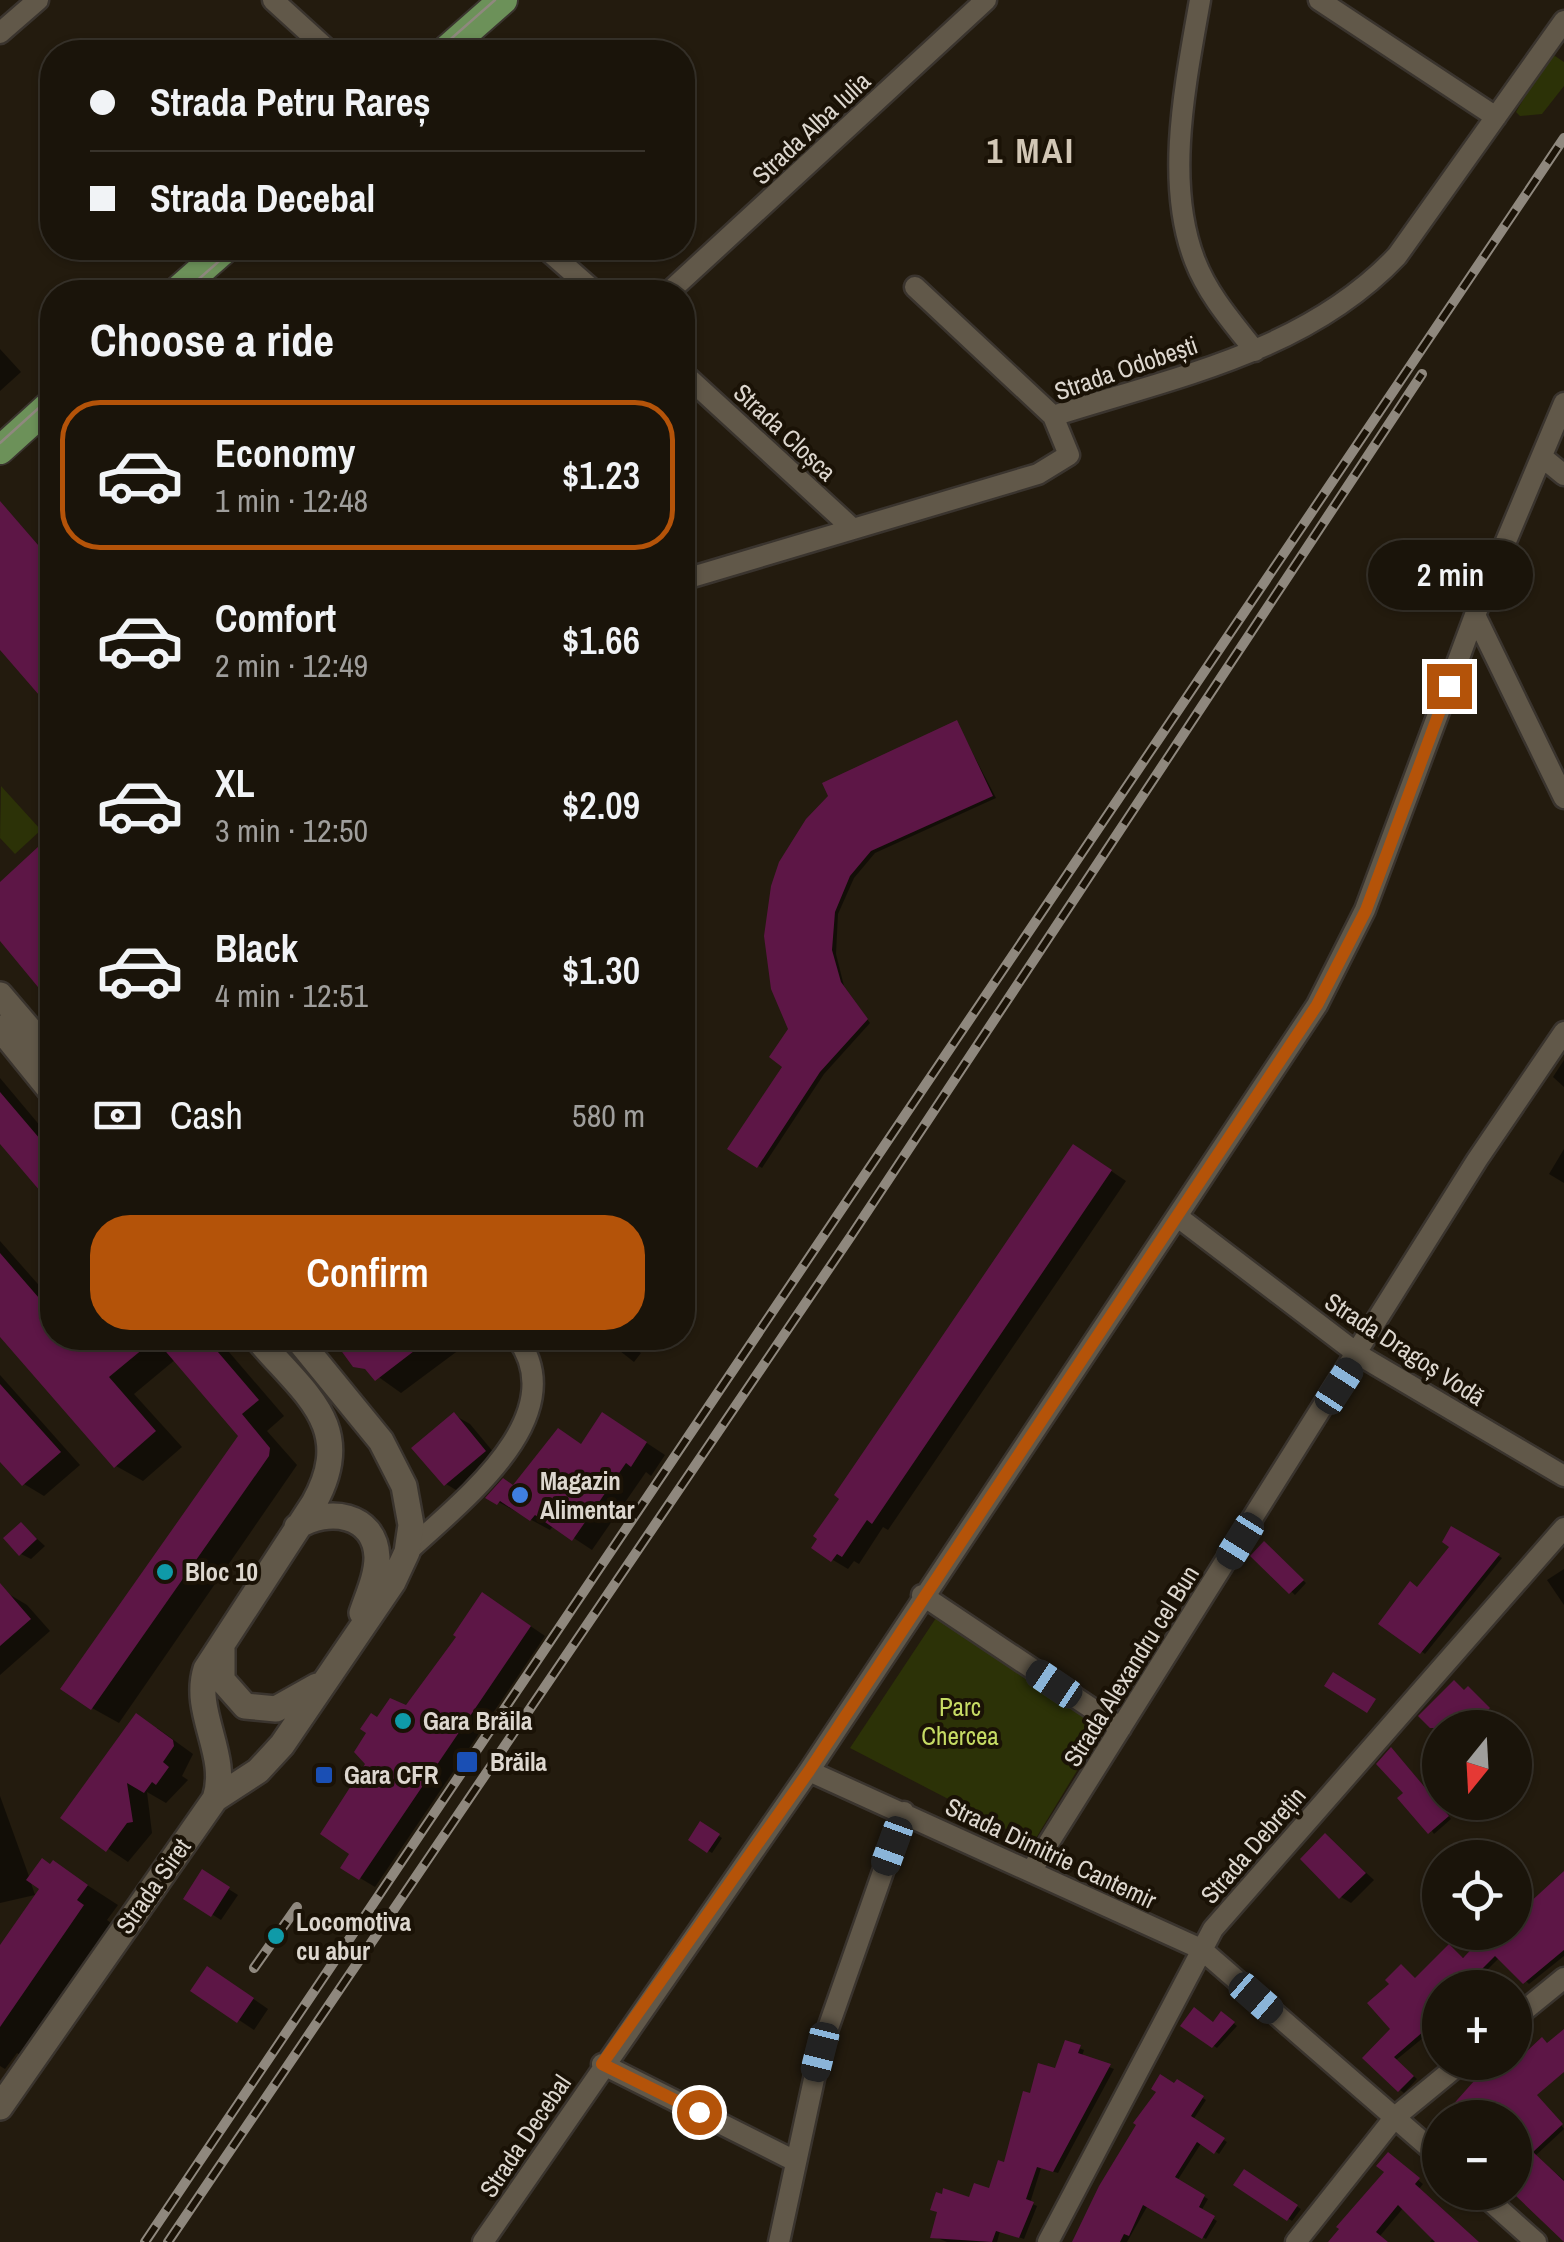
<!DOCTYPE html>
<meta charset="utf-8">
<style>
body{margin:0;font-family:"Archivo Narrow",sans-serif;background:#272118;color:#f1f3f6;height:100vh;display:flex;flex-direction:column;font-size:38px;white-space:nowrap}
*{box-sizing:border-box;margin:0}
p{font-size:32px;color:#9f9e9c}
.icon{flex:none;width:55px;height:55px;fill:none;stroke:currentColor;stroke-width:2;stroke-linecap:round;stroke-linejoin:round}
.map{position:relative;flex:1;overflow:hidden}
.sheet{position:absolute;left:40px;top:280px;width:655px;height:1070px;display:flex;flex-direction:column;background:#1a140a;border-radius:40px;box-shadow:0 2px 8px #0004,0 0 0 2px #38332b}
.sheet>*{flex:none}
.hud{position:absolute;left:40px;top:40px;width:655px;height:220px;border-radius:40px;box-shadow:0 2px 8px #0004,0 0 0 2px #38332b;display:grid;align-content:center;height:220px;padding:0 50px;background:#1a140a}
.needle{width:65px;rotate:198deg}
.buttons{position:absolute;left:1422px;top:1710px;display:grid;gap:20px}
.buttons a{display:grid;place-items:center;width:110px;height:110px;border-radius:50%;background:#1a140a;box-shadow:0 2px 8px #0004,0 0 0 2px #38332b;font-size:50px}
.end{position:absolute;width:45px;height:45px;margin:-22px;border:12px solid #b45309;background:#fff;box-shadow:0 0 0 5px #fff}
.from{border-radius:50%}
.bubble{position:absolute;height:70px;border-radius:35px;background:#1a140a;box-shadow:0 2px 8px #0004,0 0 0 2px #38332b;font-size:32px;font-weight:600;line-height:70px;text-align:center}
.car{position:absolute;width:30px;height:60px;margin:-30px -15px;border-radius:12px;box-shadow:0 0 8px 2px #0007;background:linear-gradient(#222 24%,#8ab4d8 0 40%,#222 0 76%,#8ab4d8 0 86%,#222 0)}
.hud b{display:flex;align-items:center;gap:35px;height:95px;font-size:38px}
.hud b+b{border-top:2px solid #38332b}
.hud i{width:25px;height:25px;background:#f1f3f6}
ul{padding:0;list-style:none}
li{display:flex;align-items:center;gap:30px;height:150px;margin:0 20px 15px;padding:0 30px;border:5px solid transparent;border-radius:40px}
li div{flex:1}
li b{display:block;font-size:38px}
li em{font-style:normal;font-weight:600}
li.on{border-color:#b45309}
li>.icon{width:90px;height:90px;stroke-width:1.5}
h2{padding:0 50px;font-size:45px;line-height:120px}
.pay{display:flex;align-items:center;gap:25px;height:110px;padding:0 50px;font-size:38px}
.pay p{margin-inline-start:auto}
.button{display:flex;gap:20px;margin-top:auto;padding:20px 50px}
.button a{flex:1;height:115px;border-radius:40px;background:#b45309;color:#fff;font-size:40px;font-weight:600;line-height:115px;text-align:center}
.map>svg:first-child{display:block}
</style>
<div class="map">
<svg width="1564" height="2242" viewBox="0 0 1564 2242">
<rect width="100%" height="100%" fill="#231b0e"/>
<path fill="#2c3207" d="M1555,56L1564,62V86L1542,114L1520,116L1516,112L1548,57Z
M1,786L41,830L15,854L0,838Z
M936,1618L1103,1728L1033,1843L850,1748Z"/>
<path fill="#0007" d="M0,349L21,372L0,391Z
M11,514L52,561V706L0,646V519Z
M957,723L996,798L875,853L854,878L838,914L836,954L844,986L870,1023L824,1074L762,1168L731,1149L786,1066L831,796Z
M52,837V1000L0,938V885Z
M1564,1060V1087L1553,1077Z
M0,1078L52,1140V1201L0,1140Z
M1564,1149V1183L1549,1174Z
M1089,1156L1126,1181L888,1530L883,1527L859,1564L854,1561L848,1569L833,1560L814,1548Z
M0,1241L52,1300V1338H217L284,1416L267,1431L297,1465L119,1723L92,1708L241,1436L176,1359L134,1394L182,1447L143,1481L116,1466L0,1333Z
M335,1338H475L401,1393L345,1353Z
M626,1343L641,1353L634,1362L620,1351Z
M0,1375L80,1465L44,1496L24,1484L0,1458Z
M454,1415L470,1424L500,1460L461,1493L446,1484Z
M621,1426L665,1455L651,1476L646,1472L592,1550L554,1525L550,1530L489,1497L514,1488Z
M22,1525L45,1546L31,1559L21,1554Z
M1452,1530L1502,1558L1425,1654L1382,1623L1418,1590L1453,1546Z
M1268,1546L1306,1583L1295,1595L1253,1556Z
M1564,1569V1605L1547,1580Z
M7,1593L27,1605L50,1631L0,1675V1599Z
M498,1604L545,1636L375,1887L360,1878L353,1854L370,1732L378,1720L407,1708Z
M1472,1691L1492,1712L1474,1728H1440V1733L1422,1716Z
M157,1728L193,1754L182,1776L188,1780L166,1803L147,1792L152,1833L128,1862L63,1818Z
M1395,1752L1451,1819L1434,1834L1406,1793Z
M0,1796L30,1879L53,1863L118,1905L107,1920L114,1925L24,2057L17,2053L5,2069L0,2066V1949L43,1888L30,1880L35,1895L0,1903Z
M701,1824L722,1838L712,1853L691,1840Z
M1326,1836L1374,1880L1351,1903L1341,1897Z
M203,1873L238,1895L221,1920L186,1898Z
M1564,1880V1956L1529,1984L1500,1957L1474,1983L1440,1988V2024L1396,2060L1417,2079L1404,2093L1400,2090L1366,2058L1393,2029L1416,1980L1515,1932V1918Z
M223,1978L268,2009L254,2030L194,1990Z
M1222,2014L1237,2026L1217,2048L1183,2025H1214Z
M1067,2043L1084,2050L1082,2056L1114,2069L1058,2173L1041,2168L1030,2203L1037,2206L1024,2239L1000,2231L997,2242H947L933,2236L971,2200L990,2191L1006,2165L1032,2096L1057,2071Z
M1177,2082L1206,2100L1193,2120L1227,2142L1219,2154L1202,2142L1177,2181L1208,2199L1201,2211L1217,2221L1206,2239L1148,2205L1127,2242H1074Z
M1555,2116L1564,2129L1535,2156L1564,2180V2238L1515,2192V2153Z
M1392,2159L1423,2184L1419,2189L1476,2242H1430L1434,2237L1404,2207L1380,2236L1387,2242H1331L1387,2172Z
M1245,2172L1301,2209L1292,2221L1237,2184Z"/>
<path fill="#5d1646" d="M0,501L52,561V710L0,650Z
M957,720L993,796L871,851L850,876L835,912L832,950L841,982L868,1019L820,1072L757,1168L727,1149L782,1067L769,1057L788,1029L771,989L764,936L771,886L779,862L806,819L828,796L822,783Z
M52,834V1004L0,941V882Z
M0,1092L52,1153V1205L0,1144Z
M1073,1144L1112,1170L872,1524L867,1520L842,1557L837,1554L831,1562L811,1548L817,1539L813,1536L839,1499L834,1495Z
M0,1253L52,1313V1338H206L259,1400L242,1414L270,1448L269,1456L91,1710L60,1689L238,1436L155,1339L109,1377L156,1431L114,1468L0,1337Z
M332,1338H431L375,1381L365,1369L353,1367Z
M0,1384L61,1452L22,1486L0,1462Z
M454,1412L486,1451L444,1486L411,1448Z
M602,1412L647,1442L631,1467L626,1463L572,1541L535,1515L530,1521L500,1501L497,1505L485,1498L503,1478L513,1485L558,1428L581,1444Z
M21,1522L37,1539L19,1556L3,1538Z
M1451,1526L1500,1554L1420,1654L1378,1624L1410,1581L1417,1587L1449,1547L1442,1542Z
M1264,1541L1304,1580L1289,1594L1250,1556Z
M0,1583L31,1619L0,1646Z
M482,1592L531,1626L359,1880L340,1868L349,1854L320,1834L365,1764L354,1752L366,1733L360,1729L371,1713L377,1717L390,1698L406,1705L456,1637L453,1635Z
M1333,1672L1376,1699L1367,1713L1324,1686Z
M1454,1680L1464,1690L1468,1686L1490,1708L1471,1728H1430L1418,1716Z
M136,1713L173,1740L174,1746L163,1762L169,1767L156,1785L152,1782L144,1793L127,1783L133,1822L127,1823L106,1852L60,1818Z
M1391,1747L1449,1816L1428,1834L1397,1798L1403,1793L1376,1764Z
M700,1821L720,1834L707,1853L688,1840Z
M1325,1833L1366,1873L1339,1899L1300,1859Z
M42,1858L50,1864L53,1860L88,1885L77,1900L84,1905L0,2027V1945L39,1889L26,1880Z
M202,1869L230,1887L211,1917L183,1899Z
M1564,1871V1950L1523,1984L1495,1956L1471,1980L1480,1988H1440V2017L1394,2057L1414,2076L1398,2092L1362,2058L1390,2029L1367,2003L1389,1984L1385,1980L1401,1964L1415,1978L1449,1944L1463,1958L1488,1932H1515V1916Z
M207,1966L254,1998L237,2023L190,1991Z
M1194,2007L1213,2022L1221,2011L1235,2022L1212,2048L1180,2026Z
M1564,2029V2072L1537,2095L1563,2124L1533,2152L1564,2181V2242L1515,2195V2150L1528,2135L1515,2118H1441L1491,2062H1515L1542,2037L1547,2043Z
M1065,2040L1081,2045L1078,2053L1111,2064L1053,2172L1037,2167L1026,2199L1034,2202L1019,2238L996,2231L992,2242L930,2238L937,2212L930,2210L936,2192L942,2194L943,2188L969,2197L974,2183L989,2188L998,2160L1004,2162L1023,2091L1030,2093L1038,2063L1055,2068Z
M1160,2074L1174,2083L1177,2079L1204,2096L1191,2116L1225,2138L1214,2154L1197,2142L1175,2177L1205,2195L1199,2207L1215,2216L1202,2239L1143,2205L1129,2236L1124,2234L1120,2242H1072L1099,2186L1136,2125L1133,2123L1156,2092L1151,2089Z
M1388,2152L1420,2178L1415,2184L1479,2242H1435L1398,2205L1376,2232L1388,2242H1328L1339,2229L1336,2227L1384,2172L1376,2166Z
M1244,2169L1298,2205L1287,2221L1233,2185Z"/>
<g fill="none" stroke-linecap="round" stroke-linejoin="round">
<defs>
<path id="minor" d="M273,0L330,52
M1200,0C1186,81 1164,182 1195,261C1208,295 1233,323 1255,351
M1319,0L1496,117
M0,33L38,0
M545,248L595,292
M915,287L1053,416
M669,292L986,0
M682,372L853,529
M1542,457L1564,475
M682,580L1038,474L1069,455L1053,416C1175,377 1306,352 1397,256L1564,21
M1475,615L1564,798
M1178,1217L1359,1355L1564,1476
M407,1552C458,1504 575,1417 517,1338
M922,1595L1121,1728
M809,1771L1201,1949L1440,2157
M1031,1871L1477,1160L1564,1032
M1515,2018L1564,1978
M602,2064L795,2161
M1480,2192L1536,2242
M483,2242L809,1771L1317,1005L1365,910L1475,615L1564,403
M779,2242L820,2051L904,1812
M1048,2242L1213,1929L1564,1528
M1296,2242L1395,2117L1462,2062"/>
<path id="tertiary" d="M0,995L52,1056
M0,1028L52,1092
M297,1527C327,1507 375,1513 377,1557C377,1576 368,1595 362,1613
M222,1645V1680L245,1706L276,1709L317,1686
M215,1799C230,1755 192,1713 206,1669L314,1503C357,1426 304,1394 257,1338
M0,2107L215,1799L258,1771L282,1745L393,1582L407,1552L411,1525L404,1486L381,1441L297,1338"/>
<path id="primary" d="M444,52L503,0
M176,292L226,248
M0,450L52,403"/>
</defs>
<use href="#minor" stroke="#3a342e" stroke-width="25"/>
<use href="#tertiary" stroke="#3a342e" stroke-width="30"/>
<use href="#primary" stroke="#3a342e" stroke-width="32"/>
<use href="#minor" stroke="#615849" stroke-width="20"/>
<use href="#tertiary" stroke="#615849" stroke-width="25"/>
<use href="#primary" stroke="#6c9159" stroke-width="28"/>
<path stroke="#8f887e" stroke-width="2.5" d="M436,52L495,0
M184,292L234,248
M0,443L52,396"/>
<defs>
<path id="rail" d="M254,1968L297,1907
M145,2242L1564,138
M168,2242L851,1236L1422,374"/>
</defs>
<use href="#rail" stroke="#8f887e" stroke-width="10"/>
<use href="#rail" stroke="#1a1206" stroke-width="6" stroke-dasharray="19" stroke-linecap="butt"/>
</g>
<g fill="none" stroke-linecap="round" stroke-linejoin="round">
<path stroke="#b45309" stroke-width="12" d="M699,2112L602,2064L809,1771L1317,1005L1366,910L1449,686"/>
</g>
<circle fill="#3f7fe0" stroke="#1a1206" stroke-width="4" cx="520" cy="1495" r="10"/>
<g fill="#0f9aa8" stroke="#1a1206" stroke-width="4">
<circle cx="165" cy="1572" r="10"/>
<circle cx="403" cy="1721" r="10"/>
<circle cx="276" cy="1936" r="10"/>
</g>
<g fill="#1a4fb4" stroke="#1a1206" stroke-width="4">
<rect x="455" y="1750" width="24" height="24" rx="5"/>
<rect x="314" y="1765" width="20" height="20" rx="5"/>
</g>
<g text-anchor="middle" stroke-width="8" stroke-linejoin="round" paint-order="stroke">
<g font-size="25" fill="#ddd7cf" stroke="#1a1206">
<text transform="translate(811 128) rotate(-43)" y="9">Strada Alba Iulia</text>
<text transform="translate(1126 368) rotate(-19)" y="9">Strada Odobești</text>
<text transform="translate(785 432) rotate(43)" y="9">Strada Cloșca</text>
<text transform="translate(1405 1349) rotate(33)" y="9">Strada Dragoș Vodă</text>
<text transform="translate(1131 1666) rotate(-58)" y="9">Strada Alexandru cel Bun</text>
<text transform="translate(1253 1845) rotate(-49)" y="9">Strada Debrețin</text>
<text transform="translate(1051 1853) rotate(25)" y="9">Strada Dimitrie Cantemir</text>
<text transform="translate(153 1886) rotate(-55)" y="9">Strada Siret</text>
<text transform="translate(525 2136) rotate(-56)" y="9">Strada Decebal</text>
</g>
<g font-size="25" font-weight="bold" fill="#ddd7cf" stroke="#1a1206" text-anchor="start">
<text x="540" y="1490">Magazin<tspan x="540" dy="29">Alimentar</tspan></text>
<text x="185" y="1581">Bloc 10</text>
<text x="423" y="1730">Gara Brăila</text>
<text x="490" y="1771">Brăila</text>
<text x="344" y="1784">Gara CFR</text>
<text x="296" y="1931">Locomotiva<tspan x="296" dy="29">cu abur</tspan></text>
</g>
<g font-size="25" fill="#c6db64" stroke="#1a1206">
<text x="960" y="1716">Parc<tspan x="960" dy="29">Chercea</tspan></text>
</g>
<g font-size="35" font-weight="bold" letter-spacing="2.5" fill="#d2c7b6" stroke="#1a1206">
<text x="1031" y="163">1 MAI</text>
</g>
</g>
</svg>
<div class="buttons">
<a><svg class="needle" viewBox="-14 -14 28 28"><path d="M0-13l5 13h-10z" fill="#e53935"/><path d="M0 13l5-13h-10z" fill="#9f9e9c"/></svg></a>
<a><svg class="icon" aria-label="locate" viewBox="0 0 24 24"><circle cx="12" cy="12" r="6"/><path d="M12 2v4M12 18v4M2 12h4M18 12h4"/></svg></a>
<a>+</a>
<a>−</a>
</div>
<i class="end from" style="left:699px;top:2112px"></i>
<i class="end" style="left:1449px;top:686px"></i>
<div class="bubble" style="left:1368px;top:540px;width:165px">2 min</div>
<i class="car" style="left:1339px;top:1386px;rotate:33deg"></i>
<i class="car" style="left:1240px;top:1541px;rotate:212deg"></i>
<i class="car" style="left:1054px;top:1684px;rotate:304deg"></i>
<i class="car" style="left:892px;top:1846px;rotate:200deg"></i>
<i class="car" style="left:1256px;top:1998px;rotate:131deg"></i>
<i class="car" style="left:820px;top:2052px;rotate:194deg"></i>
<div class="hud">
<b><i class="from"></i>Strada Petru Rareș</b>
<b><i></i>Strada Decebal</b>
</div>
<section class="sheet">
<h2>Choose a ride</h2>
<ul>
<li class="on"><svg class="icon" aria-label="car" viewBox="0 0 24 24"><path d="M5 17H2v-5l4-1 3-4h7l3 4 3 1v5h-3M9 17h6M6 11h13"/><circle cx="7" cy="17" r="2"/><circle cx="17" cy="17" r="2"/></svg><div><b>Economy</b><p>1 min · 12:48</p></div><em>$1.23</em></li>
<li><svg class="icon" aria-label="car" viewBox="0 0 24 24"><path d="M5 17H2v-5l4-1 3-4h7l3 4 3 1v5h-3M9 17h6M6 11h13"/><circle cx="7" cy="17" r="2"/><circle cx="17" cy="17" r="2"/></svg><div><b>Comfort</b><p>2 min · 12:49</p></div><em>$1.66</em></li>
<li><svg class="icon" aria-label="car" viewBox="0 0 24 24"><path d="M5 17H2v-5l4-1 3-4h7l3 4 3 1v5h-3M9 17h6M6 11h13"/><circle cx="7" cy="17" r="2"/><circle cx="17" cy="17" r="2"/></svg><div><b>XL</b><p>3 min · 12:50</p></div><em>$2.09</em></li>
<li><svg class="icon" aria-label="car" viewBox="0 0 24 24"><path d="M5 17H2v-5l4-1 3-4h7l3 4 3 1v5h-3M9 17h6M6 11h13"/><circle cx="7" cy="17" r="2"/><circle cx="17" cy="17" r="2"/></svg><div><b>Black</b><p>4 min · 12:51</p></div><em>$1.30</em></li>
</ul>
<div class="pay"><svg class="icon" aria-label="cash" viewBox="0 0 24 24"><path d="M3 7h18v10H3z"/><circle cx="12" cy="12" r="2"/></svg>Cash<p>580 m</p></div>
<div class="button"><a>Confirm</a></div>
</section>
</div>
